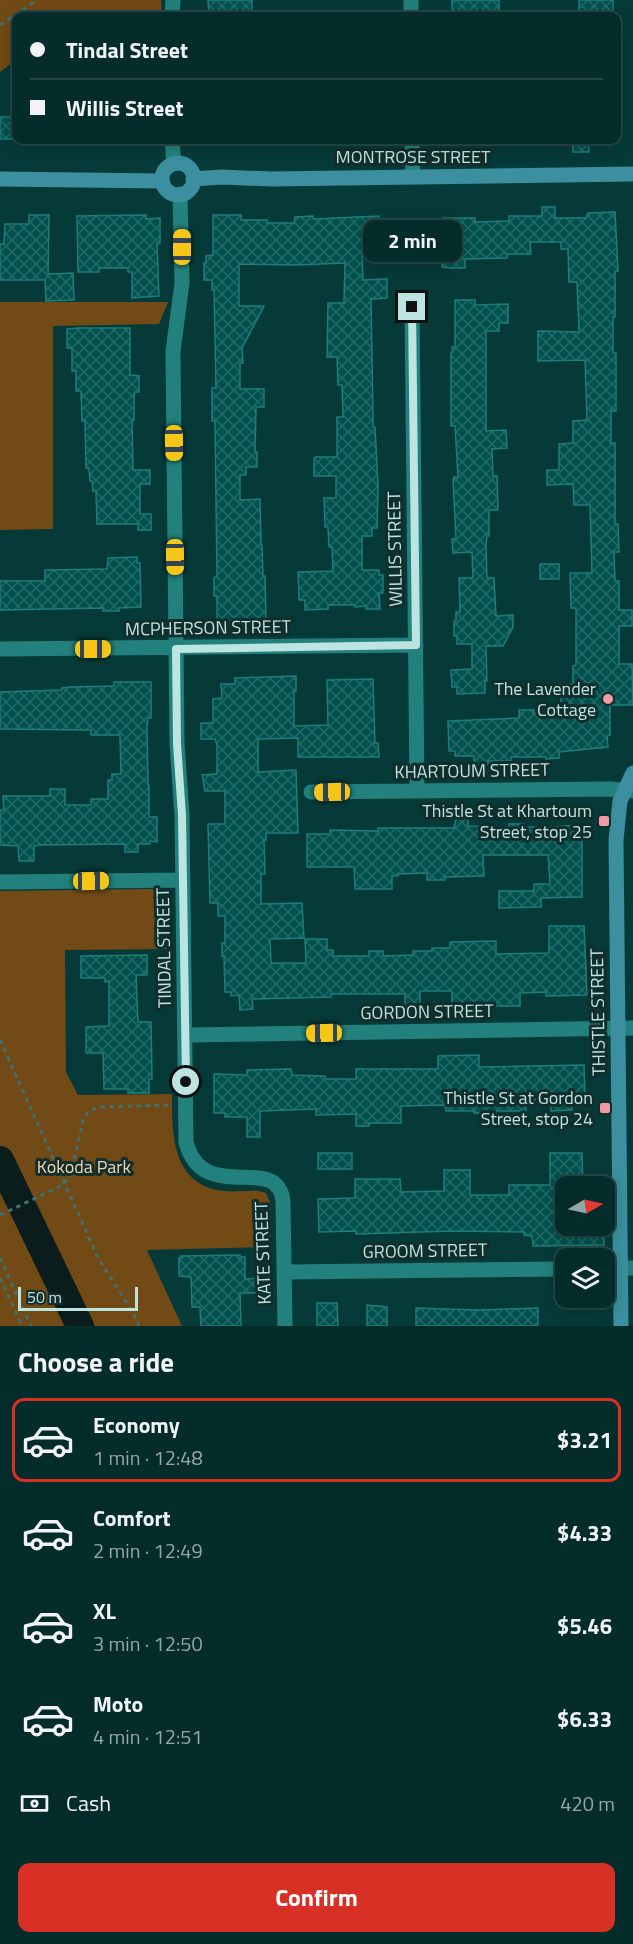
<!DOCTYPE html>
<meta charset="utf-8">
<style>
body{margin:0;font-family:"Titillium Web",sans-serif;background:#123836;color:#f1f3f6;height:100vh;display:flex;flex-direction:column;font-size:22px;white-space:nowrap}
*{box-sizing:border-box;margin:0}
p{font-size:20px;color:#97a7a8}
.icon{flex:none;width:33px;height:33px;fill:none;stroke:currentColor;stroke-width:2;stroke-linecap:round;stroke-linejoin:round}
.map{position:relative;height:1326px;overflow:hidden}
.sheet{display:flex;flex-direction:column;background:#042c2a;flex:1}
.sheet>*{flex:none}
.hud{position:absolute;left:12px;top:12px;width:609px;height:132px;border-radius:12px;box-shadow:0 3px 15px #0003,0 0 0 2px #254847;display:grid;align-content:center;height:132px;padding:0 18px;background:#042c2a}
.needle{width:39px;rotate:81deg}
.buttons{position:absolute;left:555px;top:1176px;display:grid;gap:12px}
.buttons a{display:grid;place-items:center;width:60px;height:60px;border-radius:12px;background:#042c2a;box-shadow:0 3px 15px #0003,0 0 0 2px #254847;font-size:30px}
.scale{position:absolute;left:18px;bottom:15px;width:120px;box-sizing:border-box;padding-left:6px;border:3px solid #bce4e1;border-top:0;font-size:16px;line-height:21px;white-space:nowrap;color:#bce4e1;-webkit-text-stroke:4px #112d2c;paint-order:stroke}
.end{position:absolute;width:27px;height:27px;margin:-14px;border:8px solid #bce4e1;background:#111;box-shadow:0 0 0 3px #111}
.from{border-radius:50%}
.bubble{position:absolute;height:42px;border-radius:12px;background:#042c2a;box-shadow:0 3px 15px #0003,0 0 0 2px #254847;font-size:20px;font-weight:700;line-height:42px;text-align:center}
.car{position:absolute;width:18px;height:36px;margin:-18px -9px;border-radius:8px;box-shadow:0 0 4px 2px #0007;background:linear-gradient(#f5c518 24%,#345 0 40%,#f5c518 0 76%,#345 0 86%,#f5c518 0)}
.hud b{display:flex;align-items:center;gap:21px;height:57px;font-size:22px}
.hud b+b{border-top:2px solid #254847}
.hud i{width:15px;height:15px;background:#f1f3f6}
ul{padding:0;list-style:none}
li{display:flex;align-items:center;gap:18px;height:84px;margin:0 12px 9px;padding:0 6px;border:3px solid transparent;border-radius:12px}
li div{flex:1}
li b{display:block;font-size:22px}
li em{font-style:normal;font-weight:700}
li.selected{border-color:#d93025}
li>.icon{width:54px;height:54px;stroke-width:1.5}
h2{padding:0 18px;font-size:27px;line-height:72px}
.pay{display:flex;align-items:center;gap:15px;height:66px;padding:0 18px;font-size:22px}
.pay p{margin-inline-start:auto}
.action{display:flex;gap:12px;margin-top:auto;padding:12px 18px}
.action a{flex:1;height:69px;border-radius:12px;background:#d93025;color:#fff;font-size:24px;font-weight:700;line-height:69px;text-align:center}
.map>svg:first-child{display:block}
</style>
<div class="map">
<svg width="633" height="1326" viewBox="0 0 633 1326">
<defs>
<pattern id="building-cross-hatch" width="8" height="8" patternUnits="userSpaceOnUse" patternTransform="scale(1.5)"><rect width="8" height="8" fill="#00514d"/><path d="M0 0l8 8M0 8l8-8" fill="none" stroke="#236a66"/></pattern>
</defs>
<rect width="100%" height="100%" fill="#063a38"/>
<path fill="#714a15" d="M0,0H161L162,16H16V61L13,62L0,72Z
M0,302H168L159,324L53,326V529L0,530Z
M152,889C177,895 169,930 169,949L65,950L66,1072L78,1095L172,1094C172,1131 171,1180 217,1190C231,1193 245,1190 259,1191L266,1193L270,1202L271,1247L147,1250L182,1326H0V891Z"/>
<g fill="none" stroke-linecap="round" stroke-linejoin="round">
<path stroke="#0a1c1b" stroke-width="28" d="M0,1160L80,1326"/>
</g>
<path fill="url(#building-cross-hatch)" stroke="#1d7e79" stroke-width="1.5" d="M208,0H252V15L209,16Z
M452,0H499V16H452Z
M579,0H613V16H579Z
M0,117H16V139H0Z
M572,140H588L589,152H573Z
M542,207H555V218H586L588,213L615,212L618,271H615V317H613V353H616V411H611V443H615V524H618L619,552H614L615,581H619V610H632V626H619V664H632L633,705H610V735L607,736L608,747L559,752V758L546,759V757H511V761H488V765H474V756H455V751H449L448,721L519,718V710H534V713L561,712V684H573V666L576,665V608H571L570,573H592L590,505H574L573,484L547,485V470H559V444L573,443V421L587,420L585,360L538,361V331L579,332L577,282H569L568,249H561V242H530L531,254H507V258L465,259V268H450L442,267V262H415V255H406V251H396V248L362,250L363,280L387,279V298L371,299L373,416V427H375L378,486L377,528H372V536H362V570H379V575H383V593H379L380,609H366V606L355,607V605H328V609L305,610V600H299L298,572L333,571L332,547H329L328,527H325L324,498H336V476H314V459L315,457H337V417H343L342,385H338L337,357H327L328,303H344L345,263L296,265L239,264V306H264L242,348L243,363H240V389H264V407H256L255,452H257V467H246V475H240V500L260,499L261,545H262L263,576H265L266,620H252V623H217V596H214V578L217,576L215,421H212V388H216L214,290H212V280H204V263H206V256L213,255V215H241V220H267V223H294L295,217L313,216V219L379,216V224L404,223V219H416L417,223L443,222V218H475V222L509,221V216H542Z
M29,215H49L48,274L73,273L74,300L46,301L45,280H0V244H4L5,224H29Z
M146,215V219L160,218V243L157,244L159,296L132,298V272H128V268H99V272H78L77,216Z
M455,300H475V305L508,304V323H499V331H486V431L506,430L507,448L492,449L493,476H497L498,510H489V536H487L486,545L487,578H494L496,616L513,615V627L503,646H486L487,681H485V693L457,694V687H452L451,670L472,669V644H457V636H454V621L456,620V612H460L459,578H473L472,552L453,553L452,539H456L453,480L454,477H458L455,426H451V352H453L452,347H455Z
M78,328H130V375L139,376V392H135L134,396V420H132L133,470H150V484H140V514H151V530H138V524H97L96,491H93L92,481H90L89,468H86L85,421H82L81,391H76V371H72V348H67V329Z
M137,557V563H140L141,607L119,608V611H103V608L0,610V581H45V570L107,569L108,558Z
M540,564H559V579H540Z
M296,676V691L294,692V726L328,725L327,680L373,679L375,743H378L379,757H298V738L258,739V772L296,770L298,833H266V840H264L265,874H261V904L302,903L304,938L270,939L271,963H306L305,939H327V950H333V956H369V951H383V956L413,955V951H432V948H450V942L496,941V954L549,953V926H584L587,995L546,996V992L520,993V1006H476L452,1005V991H420V1006H405V994H331V997L252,999L253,1009L240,1010L239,995L231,996V992H225L224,956H222V943H225V916H218V903H210L208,824H225V791H205L202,775L217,774V745L215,739H201V723H213V699L222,698L221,684H235V678Z
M114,682H151V718H148L147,727L148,785H149V817H157V842L150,841V844H138V852H125V844L39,845L34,846V861H19L18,846L0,845V810H4L3,796H50V789H65V805H91V799H108V780H112V774H121L120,735H91V730L0,729V692L62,690V688L70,687L114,686Z
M456,819H468V826L509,827V824H523V827H554L576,825V828H582V897L541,898V907L499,908V891H534V884H550L548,855H483L484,876L445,877V880H427V873L398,874V876H392V889H355L354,867H307V834H330V830L378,831V828H454Z
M147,955V975H136L138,1022H151L152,1079H149V1093H128V1089H104L103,1053H86V1027L109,1026V981L105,982V978H81V956Z
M479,1055V1067L584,1065L585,1098H579V1101H571L572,1110L551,1111V1099L525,1100L526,1111H496V1113H474V1111H446L445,1105L401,1106V1123H369V1126H356V1114L316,1115V1109L260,1111V1137H247V1117H225V1113H214V1074L247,1075V1070L291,1069L292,1075L325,1076L326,1079H356V1069H438V1056Z
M318,1153H352V1169H318Z
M550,1153H582L583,1186H566V1226L604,1227V1245L533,1246L532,1236L524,1235V1232L454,1231L356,1234V1231L319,1232L318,1199L355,1198V1179H400L401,1192L444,1191V1170H470V1195H509V1185H550Z
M240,1255V1257H245V1279L259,1278V1293H240L241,1326H201L200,1307H192L191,1277L179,1276V1258L181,1257V1256Z
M317,1303H337L338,1326H317Z
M367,1305L387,1307V1326H367Z
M416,1308L478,1310L538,1308V1326H416Z"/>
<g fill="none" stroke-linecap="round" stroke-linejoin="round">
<path stroke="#41726f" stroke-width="3" stroke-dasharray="4.5 4.5" stroke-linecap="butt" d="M0,25L37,0
M0,1040L99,1260L132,1311L139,1326
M0,1215L61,1186L70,1177L84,1117L90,1110L100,1107L171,1105
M0,1258L31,1326
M0,1278L22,1326"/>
<path stroke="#22817c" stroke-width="15" d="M411,0V16
M172,16L173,0
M172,140L174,164
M412,140L413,176
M180,194L182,283L173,351L177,744L182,815L186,1142C203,1207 277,1151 283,1201L285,1326
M412,307L417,791
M0,649L416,645
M311,792L610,789L633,791
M0,882L183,880
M185,1035L633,1028
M604,1269L633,1268
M284,1272L566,1269"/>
<path stroke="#3b8f9e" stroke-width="15" d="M162 179a16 16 0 1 1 32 0a16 16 0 1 1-32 0Z
M0,179L162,181
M193,179L222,177L271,179L633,174
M621,1326L616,840L620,801L633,773"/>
</g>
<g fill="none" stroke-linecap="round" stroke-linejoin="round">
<path stroke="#bce4e1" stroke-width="8" d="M186,1082L182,815L177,744L176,649L416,645L412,307"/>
</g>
<g fill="#f39aa7" stroke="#112d2c" stroke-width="2">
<circle cx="608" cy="699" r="6"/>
<rect x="598" y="815" width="12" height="12" rx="3"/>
<rect x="599" y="1102" width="12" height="12" rx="3"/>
</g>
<g text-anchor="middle" stroke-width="6" stroke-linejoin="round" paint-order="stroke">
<g font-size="18" fill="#bce4e1" stroke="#112d2c">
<text x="413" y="163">MONTROSE STREET</text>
<text transform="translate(395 549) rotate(-91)" y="6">WILLIS STREET</text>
<text transform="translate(208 628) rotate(-1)" y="6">MCPHERSON STREET</text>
<text transform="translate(472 771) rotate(-1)" y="6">KHARTOUM STREET</text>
<text transform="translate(164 948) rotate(-91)" y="6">TINDAL STREET</text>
<text transform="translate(427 1012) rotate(-1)" y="6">GORDON STREET</text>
<text transform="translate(598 1012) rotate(-91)" y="6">THISTLE STREET</text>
<text transform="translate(425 1251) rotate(-1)" y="6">GROOM STREET</text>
<text transform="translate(263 1253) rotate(-92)" y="6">KATE STREET</text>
</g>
<g font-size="18" fill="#bce4e1" stroke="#112d2c" text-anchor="end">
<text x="596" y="695">The Lavender<tspan x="596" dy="21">Cottage</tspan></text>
<text x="592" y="817">Thistle St at Khartoum<tspan x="592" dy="21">Street, stop 25</tspan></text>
<text x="593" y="1104">Thistle St at Gordon<tspan x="593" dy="21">Street, stop 24</tspan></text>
</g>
<g font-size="18" fill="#f5d4b0" stroke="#112d2c">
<text x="84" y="1173">Kokoda Park</text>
</g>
</g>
</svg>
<div class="buttons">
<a><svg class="needle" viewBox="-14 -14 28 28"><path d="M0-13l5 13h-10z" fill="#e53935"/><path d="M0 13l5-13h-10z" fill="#97a7a8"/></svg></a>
<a><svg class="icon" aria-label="layers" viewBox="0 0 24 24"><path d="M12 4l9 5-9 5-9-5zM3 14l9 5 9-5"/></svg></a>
</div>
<div class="scale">50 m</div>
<i class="end from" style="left:186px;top:1082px"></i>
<i class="end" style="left:412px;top:307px"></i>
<div class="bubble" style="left:363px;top:220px;width:99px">2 min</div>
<i class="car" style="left:182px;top:247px;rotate:0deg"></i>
<i class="car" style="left:174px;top:443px;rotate:179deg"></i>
<i class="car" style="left:175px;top:557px;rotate:179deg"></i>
<i class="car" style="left:93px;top:649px;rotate:90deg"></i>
<i class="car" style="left:332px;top:792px;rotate:269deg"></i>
<i class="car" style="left:91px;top:881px;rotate:89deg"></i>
<i class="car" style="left:324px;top:1033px;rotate:269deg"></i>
<div class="hud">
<b><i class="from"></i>Tindal Street</b>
<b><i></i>Willis Street</b>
</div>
</div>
<section class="sheet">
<h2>Choose a ride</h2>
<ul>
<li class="selected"><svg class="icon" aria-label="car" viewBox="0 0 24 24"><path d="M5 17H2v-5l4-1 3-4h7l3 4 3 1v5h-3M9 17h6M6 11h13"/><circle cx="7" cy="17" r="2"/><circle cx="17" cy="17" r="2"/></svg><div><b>Economy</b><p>1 min · 12:48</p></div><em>$3.21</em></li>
<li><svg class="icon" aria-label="car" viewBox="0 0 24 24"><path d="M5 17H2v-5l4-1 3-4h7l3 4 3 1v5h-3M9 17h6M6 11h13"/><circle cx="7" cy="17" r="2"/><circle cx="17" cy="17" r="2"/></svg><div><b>Comfort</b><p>2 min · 12:49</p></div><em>$4.33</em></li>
<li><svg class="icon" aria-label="car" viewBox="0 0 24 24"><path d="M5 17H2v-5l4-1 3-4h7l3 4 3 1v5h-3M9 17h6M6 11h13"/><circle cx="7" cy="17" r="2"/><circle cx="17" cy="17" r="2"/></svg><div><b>XL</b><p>3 min · 12:50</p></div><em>$5.46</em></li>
<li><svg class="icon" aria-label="car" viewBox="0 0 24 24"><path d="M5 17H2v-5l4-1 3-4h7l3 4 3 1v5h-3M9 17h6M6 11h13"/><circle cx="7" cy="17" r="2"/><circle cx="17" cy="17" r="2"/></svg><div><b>Moto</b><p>4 min · 12:51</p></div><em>$6.33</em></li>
</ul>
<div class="pay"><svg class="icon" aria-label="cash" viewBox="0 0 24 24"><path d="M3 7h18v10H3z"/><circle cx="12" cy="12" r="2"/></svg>Cash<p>420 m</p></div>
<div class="action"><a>Confirm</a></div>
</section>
